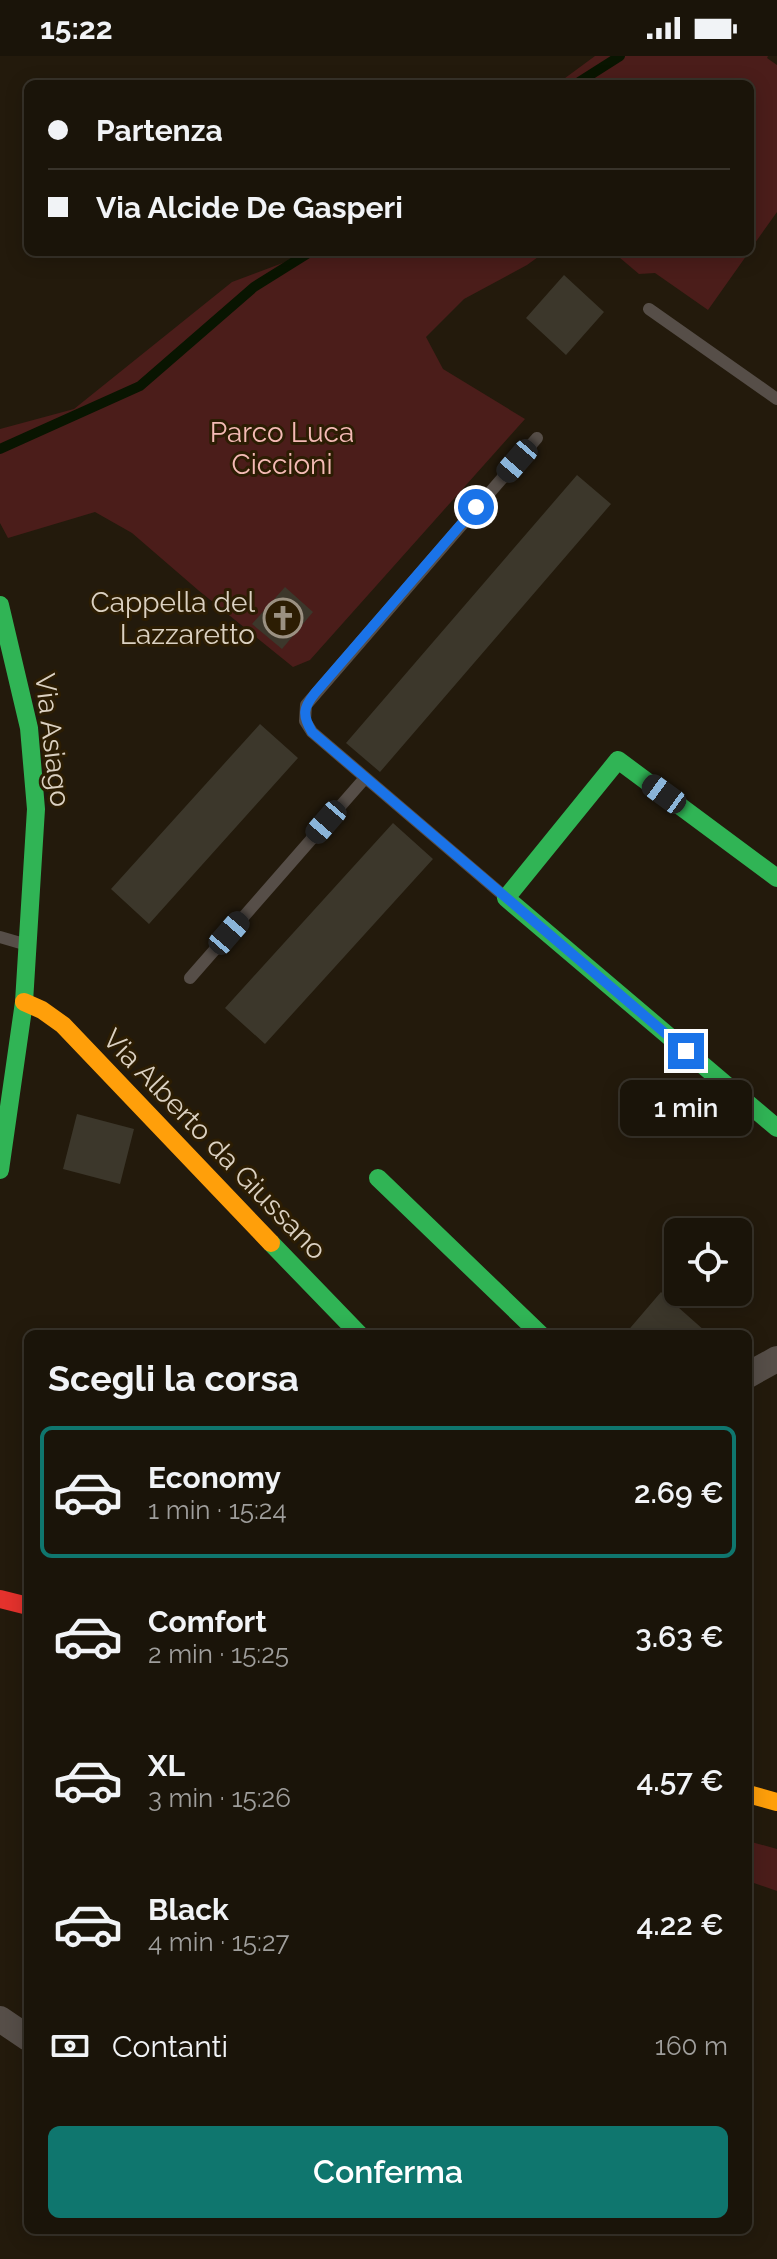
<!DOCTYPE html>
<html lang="it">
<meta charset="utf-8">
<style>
body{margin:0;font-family:Raleway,sans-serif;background:#272117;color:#f1f3f6;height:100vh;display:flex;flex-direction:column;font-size:30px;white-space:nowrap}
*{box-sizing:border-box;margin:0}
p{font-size:26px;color:#9f9e9c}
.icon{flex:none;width:44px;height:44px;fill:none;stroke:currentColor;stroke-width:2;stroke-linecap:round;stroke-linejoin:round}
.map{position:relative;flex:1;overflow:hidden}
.panel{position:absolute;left:24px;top:1274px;width:728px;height:904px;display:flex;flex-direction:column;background:#1a1409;border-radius:12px;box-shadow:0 4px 20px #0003,0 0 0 2px #38332a}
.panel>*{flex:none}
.hud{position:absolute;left:24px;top:24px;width:730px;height:176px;border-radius:12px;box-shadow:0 4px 20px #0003,0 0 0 2px #38332a;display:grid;align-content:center;height:176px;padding:0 24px;background:#1a1409}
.tools{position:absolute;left:664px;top:1162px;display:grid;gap:16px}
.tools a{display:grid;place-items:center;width:88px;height:88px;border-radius:12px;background:#1a1409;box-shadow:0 4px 20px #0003,0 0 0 2px #38332a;font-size:40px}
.end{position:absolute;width:36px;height:36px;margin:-18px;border:10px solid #1a73e8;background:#fff;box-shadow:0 0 0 4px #fff}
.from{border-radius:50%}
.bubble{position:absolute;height:56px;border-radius:12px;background:#1a1409;box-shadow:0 4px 20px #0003,0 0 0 2px #38332a;font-size:26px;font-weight:600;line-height:56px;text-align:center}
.car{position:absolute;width:24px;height:48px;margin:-24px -12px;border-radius:10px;box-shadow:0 0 6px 2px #0007;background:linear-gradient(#222 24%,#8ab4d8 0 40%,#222 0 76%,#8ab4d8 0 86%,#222 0)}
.hud b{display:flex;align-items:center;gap:28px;height:76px;font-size:30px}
.hud b+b{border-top:2px solid #38332a}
.hud i{width:20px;height:20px;background:#f1f3f6}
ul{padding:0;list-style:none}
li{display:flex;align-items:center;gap:24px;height:132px;margin:0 16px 12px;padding:0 8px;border:4px solid transparent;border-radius:12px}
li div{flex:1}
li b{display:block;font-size:30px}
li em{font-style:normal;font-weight:600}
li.selected{border-color:#0f766e}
li>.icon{width:72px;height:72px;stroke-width:1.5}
h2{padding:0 24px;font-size:36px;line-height:96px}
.pay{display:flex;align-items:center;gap:20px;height:88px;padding:0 24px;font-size:30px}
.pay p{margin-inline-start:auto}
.primary-button{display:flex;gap:16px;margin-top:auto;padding:16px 24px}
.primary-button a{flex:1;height:92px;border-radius:12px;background:#0f766e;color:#fff;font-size:32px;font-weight:600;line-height:92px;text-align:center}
.status{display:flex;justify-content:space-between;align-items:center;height:56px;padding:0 40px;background:#1a1409;direction:ltr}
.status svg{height:22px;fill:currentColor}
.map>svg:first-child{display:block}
</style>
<div class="status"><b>15:22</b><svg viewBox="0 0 49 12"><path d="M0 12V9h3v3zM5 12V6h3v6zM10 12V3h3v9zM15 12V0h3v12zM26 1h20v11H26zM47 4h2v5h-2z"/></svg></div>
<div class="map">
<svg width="777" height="2203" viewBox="0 0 777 2203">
<rect width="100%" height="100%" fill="#231a0c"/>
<path fill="#4b1d1a" d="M595,0H768L767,2L777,9V156L750,194V28H557Z
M312,196H545L527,209L464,243L426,281L443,313L525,363L310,604L293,611L198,534L132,477L95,456L8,482L0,467V373L74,353L232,226Z
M613,196H749L708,254L655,217L639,218Z
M748,1785L777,1793V1835L748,1825Z"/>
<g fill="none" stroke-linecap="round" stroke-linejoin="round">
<path stroke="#091501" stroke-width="10" d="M576,28L620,0
M0,393L140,330L254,231L310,196"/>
</g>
<path fill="#3c372b" d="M564,219L604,256L566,299L526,262Z
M577,419L611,448L380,716L346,687Z
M285,531L313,556L282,593L252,568Z
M260,668L298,702L149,868L111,833Z
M393,767L433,803L265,988L225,952Z
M77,1058L134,1073L120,1128L63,1113Z
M661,1236L705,1275L702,1278H625Z"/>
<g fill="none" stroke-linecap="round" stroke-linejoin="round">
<path stroke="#564e48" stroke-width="12" d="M649,253L777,343
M504,840L312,676L305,665L306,649L537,382
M0,881L24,888
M190,922L365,722"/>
<path stroke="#564e48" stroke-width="26" d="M748,1319L777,1303
M0,1963L28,1982"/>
<path stroke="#30b455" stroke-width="18" d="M0,549L29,672L36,753L24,946L0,1114
M777,822L618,704L506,842L777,1072
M378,1122L540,1278
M271,1187L359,1278"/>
<path stroke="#ff9f0a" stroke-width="18" d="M24,946L42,954L63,969L271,1187
M748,1738L777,1746"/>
<path stroke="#e5322d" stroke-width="18" d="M0,1543L28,1550"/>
</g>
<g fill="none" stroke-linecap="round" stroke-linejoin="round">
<path stroke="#1a73e8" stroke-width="10" d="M476,451L315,637C303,652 302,659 312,676L686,995"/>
</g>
<defs>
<symbol id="church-ring" viewBox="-11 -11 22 22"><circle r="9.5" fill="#2c1d03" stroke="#9b9182" stroke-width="1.5"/><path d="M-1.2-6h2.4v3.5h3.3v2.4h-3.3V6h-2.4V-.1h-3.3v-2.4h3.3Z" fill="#9b9182"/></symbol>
</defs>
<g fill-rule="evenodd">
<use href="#church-ring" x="261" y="540" width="44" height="44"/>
</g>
<g text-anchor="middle" stroke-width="6" stroke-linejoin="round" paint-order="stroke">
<g font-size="28" fill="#f4bab5" stroke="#2c1d03">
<text x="282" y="386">Parco Luca<tspan x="282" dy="32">Ciccioni</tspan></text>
</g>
<g font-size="28" fill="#dbd1c2" stroke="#2c1d03" text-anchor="end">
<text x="255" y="556">Cappella del<tspan x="255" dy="32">Lazzaretto</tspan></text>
</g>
<g font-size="28" fill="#dbd1c2" stroke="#2c1d03">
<text transform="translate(53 684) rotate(83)" y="10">Via Asiago</text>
<text transform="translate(215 1088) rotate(46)" y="10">Via Alberto da Giussano</text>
</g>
</g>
</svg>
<div class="tools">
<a><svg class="icon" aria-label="locate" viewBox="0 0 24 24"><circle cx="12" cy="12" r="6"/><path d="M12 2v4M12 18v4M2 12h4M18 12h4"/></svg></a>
</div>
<i class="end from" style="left:476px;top:451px"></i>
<i class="end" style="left:686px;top:995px"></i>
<div class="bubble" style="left:620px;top:1024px;width:132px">1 min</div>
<i class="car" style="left:517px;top:405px;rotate:221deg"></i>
<i class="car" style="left:664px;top:738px;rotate:306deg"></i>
<i class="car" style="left:326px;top:766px;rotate:221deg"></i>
<i class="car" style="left:229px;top:877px;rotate:41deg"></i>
<div class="hud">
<b><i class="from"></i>Partenza</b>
<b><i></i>Via Alcide De Gasperi</b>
</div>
<section class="panel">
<h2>Scegli la corsa</h2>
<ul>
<li class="selected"><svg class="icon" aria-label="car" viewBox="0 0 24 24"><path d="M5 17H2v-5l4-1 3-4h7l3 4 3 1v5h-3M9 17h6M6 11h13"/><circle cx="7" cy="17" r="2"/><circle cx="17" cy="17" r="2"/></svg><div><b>Economy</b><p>1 min · 15:24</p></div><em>2.69 €</em></li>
<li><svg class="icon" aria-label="car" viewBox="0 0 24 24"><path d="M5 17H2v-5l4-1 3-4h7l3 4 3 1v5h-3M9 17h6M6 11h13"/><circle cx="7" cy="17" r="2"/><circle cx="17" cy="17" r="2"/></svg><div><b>Comfort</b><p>2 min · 15:25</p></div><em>3.63 €</em></li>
<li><svg class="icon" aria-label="car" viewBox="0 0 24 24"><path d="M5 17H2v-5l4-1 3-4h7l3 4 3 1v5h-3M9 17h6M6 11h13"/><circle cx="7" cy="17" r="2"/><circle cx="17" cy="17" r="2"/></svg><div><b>XL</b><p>3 min · 15:26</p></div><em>4.57 €</em></li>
<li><svg class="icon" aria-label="car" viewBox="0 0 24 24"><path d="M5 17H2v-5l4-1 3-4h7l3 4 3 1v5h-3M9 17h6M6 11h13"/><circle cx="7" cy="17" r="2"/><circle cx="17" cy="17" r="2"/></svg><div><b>Black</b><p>4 min · 15:27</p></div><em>4.22 €</em></li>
</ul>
<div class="pay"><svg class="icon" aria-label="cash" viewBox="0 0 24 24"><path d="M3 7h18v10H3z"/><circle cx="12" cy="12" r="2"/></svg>Contanti<p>160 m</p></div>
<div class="primary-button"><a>Conferma</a></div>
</section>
</div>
